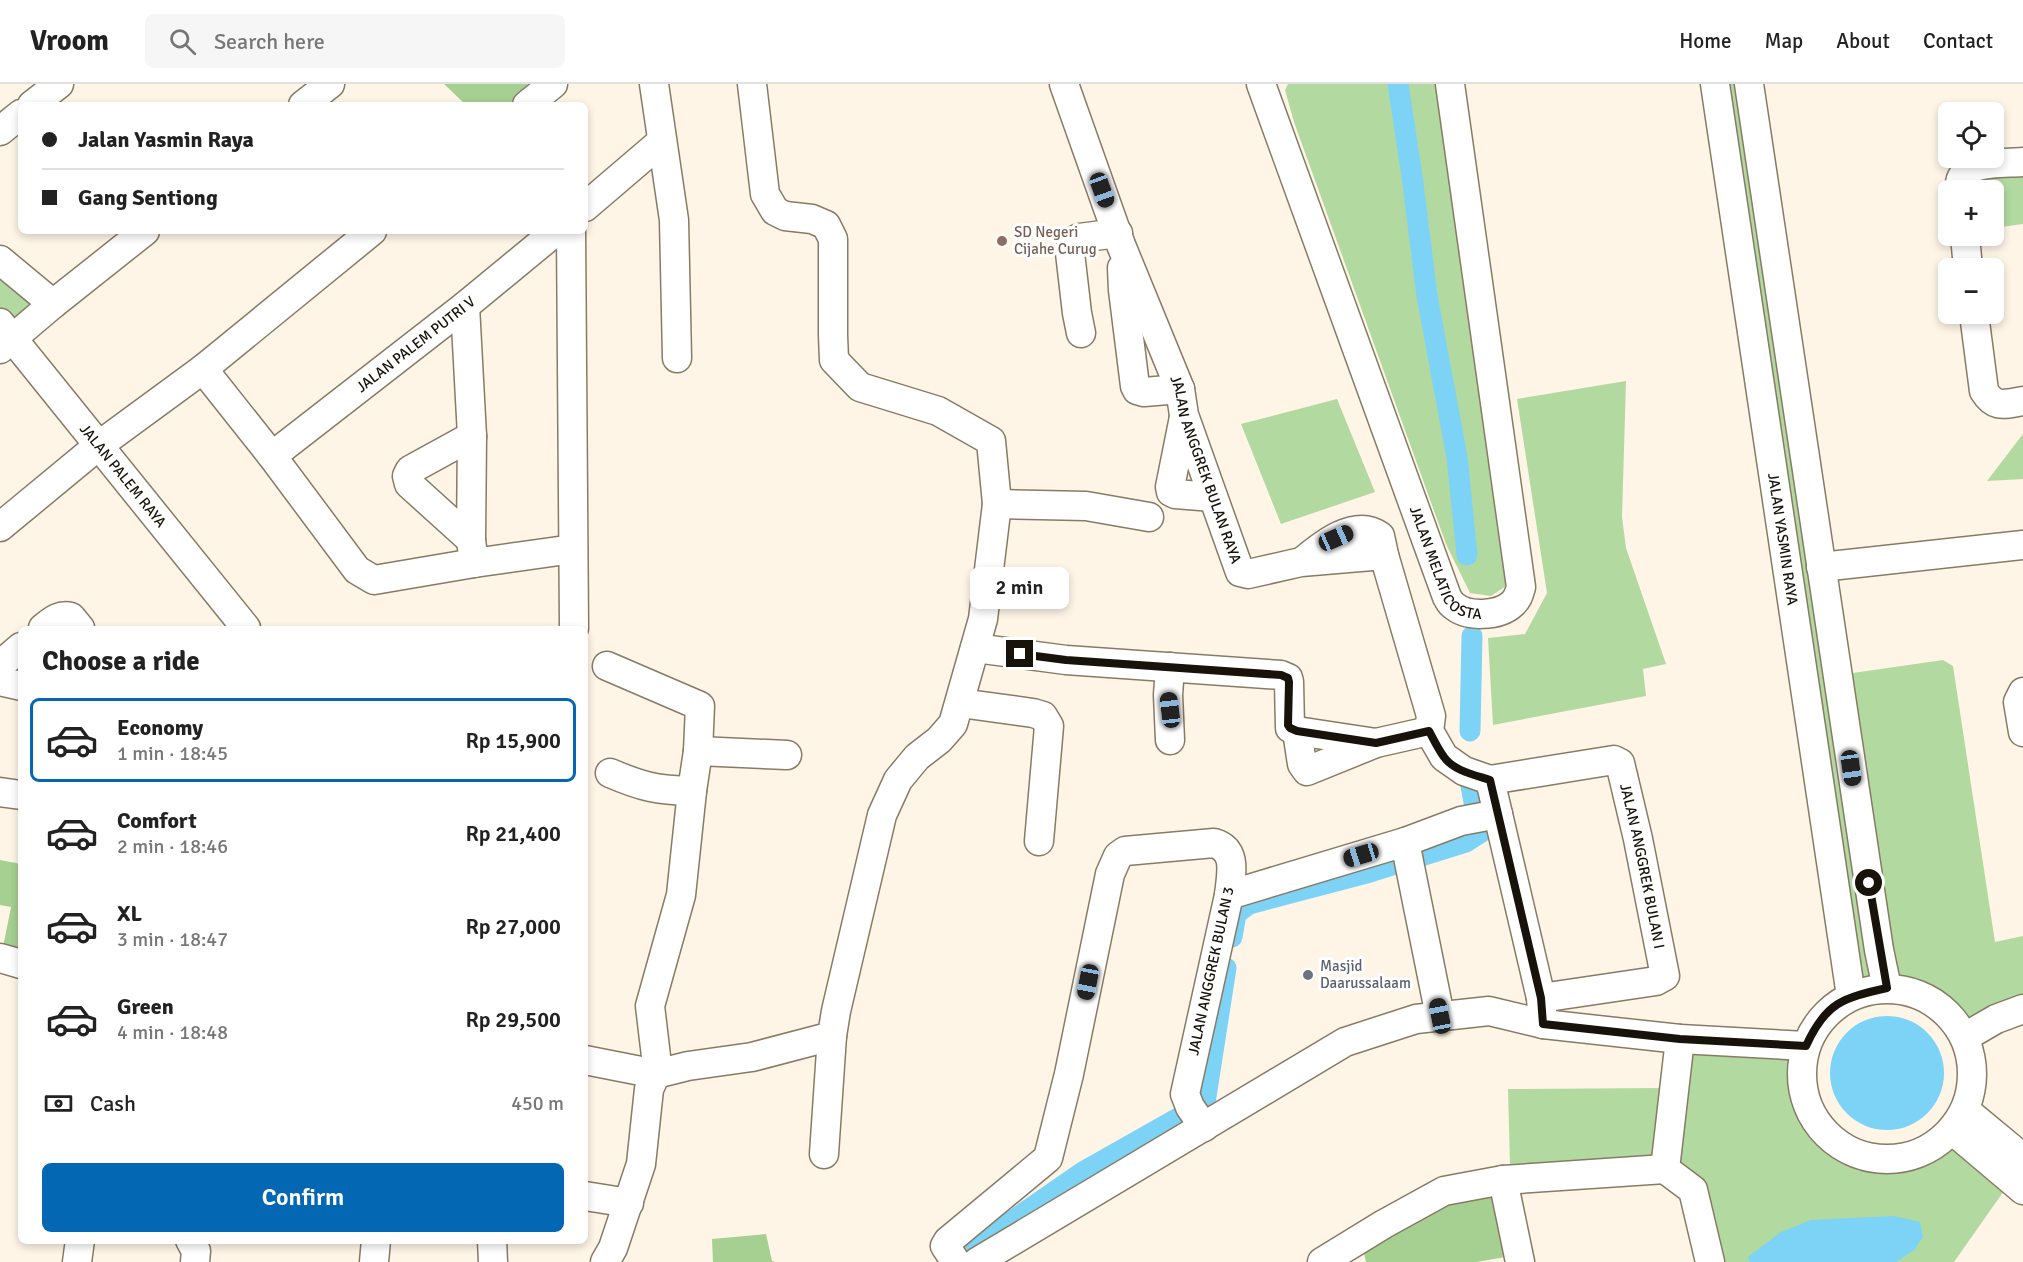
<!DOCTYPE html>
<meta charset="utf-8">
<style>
body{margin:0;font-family:Signika,sans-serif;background:#f6f6f6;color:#222;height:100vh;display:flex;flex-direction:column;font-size:22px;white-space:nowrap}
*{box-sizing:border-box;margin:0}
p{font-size:20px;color:#767676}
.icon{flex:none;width:33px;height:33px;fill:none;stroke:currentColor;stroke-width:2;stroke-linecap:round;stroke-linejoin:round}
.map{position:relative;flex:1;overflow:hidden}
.sheet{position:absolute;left:18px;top:542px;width:570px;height:618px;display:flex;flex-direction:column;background:#fff;border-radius:9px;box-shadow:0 3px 9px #0003}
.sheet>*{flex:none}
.top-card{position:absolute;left:18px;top:18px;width:570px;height:132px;border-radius:9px;box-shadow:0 3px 9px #0003;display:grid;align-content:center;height:132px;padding:0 24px;background:#fff}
.controls{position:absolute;left:1938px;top:18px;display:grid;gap:12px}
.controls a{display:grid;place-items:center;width:66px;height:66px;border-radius:9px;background:#fff;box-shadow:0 3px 9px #0003;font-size:30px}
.end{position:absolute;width:27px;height:27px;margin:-14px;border:8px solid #17120a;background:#fff;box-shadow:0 0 0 3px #fff}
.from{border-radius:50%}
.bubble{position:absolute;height:42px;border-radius:9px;background:#fff;box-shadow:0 3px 9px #0003;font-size:20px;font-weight:600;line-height:42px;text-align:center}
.car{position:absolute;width:18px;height:36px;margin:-18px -9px;border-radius:8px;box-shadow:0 0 4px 2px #0007;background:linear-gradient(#222 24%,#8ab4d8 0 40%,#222 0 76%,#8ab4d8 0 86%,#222 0)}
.top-card b{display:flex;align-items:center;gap:21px;height:57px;font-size:22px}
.top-card b+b{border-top:2px solid #e0e0e0}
.top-card i{width:15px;height:15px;background:#222}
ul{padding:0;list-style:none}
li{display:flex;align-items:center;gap:18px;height:84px;margin:0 12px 9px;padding:0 12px;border:3px solid transparent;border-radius:9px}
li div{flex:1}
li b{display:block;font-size:22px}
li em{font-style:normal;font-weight:600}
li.selected{border-color:#0367b3}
li>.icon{width:54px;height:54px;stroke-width:1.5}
h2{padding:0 24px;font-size:27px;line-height:72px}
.pay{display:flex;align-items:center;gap:15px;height:66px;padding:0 24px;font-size:22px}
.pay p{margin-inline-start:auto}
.button{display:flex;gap:12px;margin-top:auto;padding:12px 24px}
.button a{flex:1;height:69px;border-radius:9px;background:#0367b3;color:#fff;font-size:24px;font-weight:600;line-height:69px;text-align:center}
header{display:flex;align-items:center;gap:36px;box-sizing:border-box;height:84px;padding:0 30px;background:#fff;border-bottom:2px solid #e0e0e0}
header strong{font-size:28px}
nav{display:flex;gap:33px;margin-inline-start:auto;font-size:21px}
.search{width:420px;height:54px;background:#f6f6f6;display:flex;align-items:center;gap:15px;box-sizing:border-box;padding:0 21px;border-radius:9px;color:#767676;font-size:22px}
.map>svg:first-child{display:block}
</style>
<header>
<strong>Vroom</strong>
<div class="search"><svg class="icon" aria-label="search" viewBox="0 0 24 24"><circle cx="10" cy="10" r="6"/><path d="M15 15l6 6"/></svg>Search here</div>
<nav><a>Home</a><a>Map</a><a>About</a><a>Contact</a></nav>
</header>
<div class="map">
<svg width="2023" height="1178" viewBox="0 0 2023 1178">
<rect width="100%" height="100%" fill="#fef5e7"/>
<path fill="#b2d9a0" d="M1288,0H1438L1509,500L1491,512L1470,509L1446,460L1294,38L1285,6Z
M1715,0H1749L1839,591L1943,576L1953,582L1995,858L2023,852V925L1965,953C1958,943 1950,932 1941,923C1915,898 1882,905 1851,912Z
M2023,88V140L1994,144V106H1983L1981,93Z
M0,176L53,220L12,255L0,239Z
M1626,297L1622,433L1626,464L1666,580L1643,585L1646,612L1493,641L1488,554L1525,550L1547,509L1517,315Z
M1337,315L1375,408L1281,440L1241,340Z
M2023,350V395L1987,397Z
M1680,955L1806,962L1802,982L1803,1033L1824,1067L1859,1087L1903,1088L1953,1060L2006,1104L1954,1178H1716L1665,1085Z
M1659,1004V1071L1510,1082L1508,1005Z"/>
<path fill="#a5d091" d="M444,0H527L534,9L519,21H466Z
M0,776L21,780V868H2L11,823L0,821Z
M1503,1096L1505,1173L1477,1178H1366L1361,1156Z
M766,1150L772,1177L776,1178H713L712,1155Z"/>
<path fill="#7dd3f6" d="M1830 989a57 57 0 1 1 114 0a57 57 0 1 1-114 0Z
M1894,1132L1920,1138L1923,1153L1914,1166L1896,1178H1750L1748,1173L1781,1148L1811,1136Z"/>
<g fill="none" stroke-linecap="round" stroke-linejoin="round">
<path stroke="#7dd3f6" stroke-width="21" d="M1398,0L1412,92L1427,212L1457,373L1467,471
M1470,647L1472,552
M1232,853L1236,830L1249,820L1370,788L1466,758L1480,749L1471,702
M953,1178L1083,1088L1205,1019L1226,884"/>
<defs>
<g id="minor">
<path d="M654,0L674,136L677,274"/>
<path id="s1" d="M1064,0L1121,161L1180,305L1184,331L1240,488L1248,490L1301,478L1384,471L1431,632L1429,647L1444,673L1464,687L1490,696L1541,914L1543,940"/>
<path id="s2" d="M1261,0L1447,513C1449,516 1450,519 1453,521C1467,534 1499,532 1512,520C1518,515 1519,510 1521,503L1450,0"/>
<path id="s3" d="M1715,0L1851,912"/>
<path d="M1749,0L1879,866L1887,904"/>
<path d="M32,21L59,0"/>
<path d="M303,21L330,0"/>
<path d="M527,21L553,0"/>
<path d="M0,47L21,30"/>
<path d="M1960,106C1956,75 2001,80 2023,78"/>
<path d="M585,123L661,58"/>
<path d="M571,147L574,544"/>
<path d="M1965,152L1968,184"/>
<path d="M0,176L53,220"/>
<path d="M1122,184L1123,206L1135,302L1137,306L1144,308L1180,305"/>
<path d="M465,222L472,352L471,456L474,479"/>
<path d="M1974,230L1984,307C1995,325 2005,320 2023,317"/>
<path id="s4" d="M0,239L246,544"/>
<path d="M1081,249L1077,229L1070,169L1073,157L1079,154L1118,149"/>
<path d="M0,265L53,220L145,147"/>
<path d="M203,285L272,372L357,486L374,496L474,479L573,465"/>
<path d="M1184,333L1170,403L1171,408L1175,410L1213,413"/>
<path id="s5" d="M272,372L465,222L556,147"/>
<path d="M997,420L1086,422L1149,433"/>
<path d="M0,443L98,362L203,285L372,147"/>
<path d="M471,456L409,400L407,392L410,386L472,352"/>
<path d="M1303,477C1322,461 1355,434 1380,452L1384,471"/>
<path d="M1821,483L2023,461"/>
<path d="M43,544C52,537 59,530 71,533L80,544"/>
<path d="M975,564L1066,576L1281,591L1288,594L1289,598L1290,644L1297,647L1376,659"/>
<path d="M0,581L21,563"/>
<path d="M607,582L700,622L698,667L692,707L681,811L650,922L658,989"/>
<path d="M0,597L21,602"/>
<path d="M2023,608L2018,618L2023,648"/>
<path d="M960,619L1033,629L1043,632L1049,642L1039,757"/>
<path d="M1297,647L1302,680L1307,687L1376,659L1429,647"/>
<path d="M1170,656L1168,611L1170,583"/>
<path d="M698,667L787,671"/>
<path d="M610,689C643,703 656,706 692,707"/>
<path id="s6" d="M1490,696L1614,676L1620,679L1638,755L1665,892L1656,897L1541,914"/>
<path d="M0,708L21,711"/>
<path d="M1405,758L1440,932"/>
<path d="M1229,811L1405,758L1461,737L1498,730"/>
<path d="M0,874L21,880"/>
<circle cx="1887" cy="990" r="85"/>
<path d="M1965,953L1996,935L2023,925"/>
<path d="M1680,955L1665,1085L1693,1106L1710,1178"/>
<path d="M585,976L656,990"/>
<path d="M1965,1026L2023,1074"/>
<path d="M1952,1046L2023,1106"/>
<path d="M824,1070L832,952"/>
<path d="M1503,1096L1520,1178"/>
<path d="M585,1112L629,1119"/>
<path d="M190,1156L196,1167L195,1178"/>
<path d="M492,1156L493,1178"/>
<path d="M77,1178L80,1156"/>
<path d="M374,1178L376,1156"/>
<path d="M605,1178L613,1164L641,1080L649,1005L656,990L688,982L752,973L832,952L836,927L882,731L898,696L917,673L939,656L953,640L983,535L997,420L991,357L938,327L860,303L834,276L833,251V155L826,141L812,135L785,132L775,127L765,110L752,0"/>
<path d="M956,1178L945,1162L948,1157L1048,1074L1069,990L1110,790L1118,772L1125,767L1214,759C1238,766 1231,791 1229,811L1185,1010L1190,1023L1204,1043"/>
<path d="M977,1178L1345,958L1416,935L1489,927L1543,940L1680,955L1806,962"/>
<path d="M1322,1178L1384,1140L1444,1107L1503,1096L1665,1085"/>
</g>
</defs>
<use href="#minor" stroke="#887b65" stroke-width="31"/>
<use href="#minor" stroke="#fff" stroke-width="28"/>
</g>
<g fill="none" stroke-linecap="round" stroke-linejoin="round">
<path stroke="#17120a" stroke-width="8" d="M1020,570L1066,576L1281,591L1288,594L1289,598L1288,641L1290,644L1297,647L1376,659L1429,647C1434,656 1438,665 1444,673C1454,687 1475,691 1490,696L1541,914L1543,940L1680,955L1806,962C1826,918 1843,914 1887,904L1869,799"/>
</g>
<circle fill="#8d6e63" stroke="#fff" stroke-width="2" cx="1002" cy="157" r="6"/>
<circle fill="#6b7280" stroke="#fff" stroke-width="2" cx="1308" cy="891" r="6"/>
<g text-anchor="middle" stroke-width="6" stroke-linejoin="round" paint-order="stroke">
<g font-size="15" fill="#785e54" stroke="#fff" text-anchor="start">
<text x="1014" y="153">SD Negeri<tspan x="1014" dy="17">Cijahe Curug</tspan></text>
</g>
<g font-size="15" fill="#17120a" stroke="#fff">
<text dy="5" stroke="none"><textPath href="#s5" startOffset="182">JALAN PALEM PUTRI V</textPath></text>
<text dy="5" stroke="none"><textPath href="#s1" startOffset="411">JALAN ANGGREK BULAN RAYA</textPath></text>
<text dy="5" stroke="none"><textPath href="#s4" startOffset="196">JALAN PALEM RAYA</textPath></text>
<text dy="5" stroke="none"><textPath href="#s3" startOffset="460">JALAN YASMIN RAYA</textPath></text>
<text dy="5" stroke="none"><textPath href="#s2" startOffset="518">JALAN MELATICOSTA</textPath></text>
<text dy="5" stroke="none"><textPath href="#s6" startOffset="238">JALAN ANGGREK BULAN I</textPath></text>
<text transform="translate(1211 887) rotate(-78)" y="5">JALAN ANGGREK BULAN 3</text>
</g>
<g font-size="15" fill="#5b616d" stroke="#fff" text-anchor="start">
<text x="1320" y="887">Masjid<tspan x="1320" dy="17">Daarussalaam</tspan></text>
</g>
</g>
</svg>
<div class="controls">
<a><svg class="icon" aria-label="locate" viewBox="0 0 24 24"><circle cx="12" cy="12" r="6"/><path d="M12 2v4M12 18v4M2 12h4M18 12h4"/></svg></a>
<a>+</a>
<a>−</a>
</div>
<i class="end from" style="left:1869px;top:799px"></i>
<i class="end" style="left:1020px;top:570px"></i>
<div class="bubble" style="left:970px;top:483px;width:99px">2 min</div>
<i class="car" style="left:1102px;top:106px;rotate:160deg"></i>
<i class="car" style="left:1336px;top:454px;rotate:66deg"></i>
<i class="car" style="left:1170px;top:626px;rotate:353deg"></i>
<i class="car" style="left:1851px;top:684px;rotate:172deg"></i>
<i class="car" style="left:1361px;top:771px;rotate:253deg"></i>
<i class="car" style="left:1088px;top:898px;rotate:191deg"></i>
<i class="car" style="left:1440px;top:932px;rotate:349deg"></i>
<div class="top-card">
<b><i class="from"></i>Jalan Yasmin Raya</b>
<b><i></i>Gang Sentiong</b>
</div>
<section class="sheet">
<h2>Choose a ride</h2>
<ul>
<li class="selected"><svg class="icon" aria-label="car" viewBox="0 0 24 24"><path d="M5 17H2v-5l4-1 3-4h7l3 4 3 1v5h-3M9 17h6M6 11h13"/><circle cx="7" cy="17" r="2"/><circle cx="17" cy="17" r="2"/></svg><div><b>Economy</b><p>1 min · 18:45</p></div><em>Rp 15,900</em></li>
<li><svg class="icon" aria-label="car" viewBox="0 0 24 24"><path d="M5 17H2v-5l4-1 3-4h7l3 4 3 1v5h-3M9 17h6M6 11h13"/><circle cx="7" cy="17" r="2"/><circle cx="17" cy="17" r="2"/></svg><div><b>Comfort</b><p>2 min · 18:46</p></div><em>Rp 21,400</em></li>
<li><svg class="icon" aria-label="car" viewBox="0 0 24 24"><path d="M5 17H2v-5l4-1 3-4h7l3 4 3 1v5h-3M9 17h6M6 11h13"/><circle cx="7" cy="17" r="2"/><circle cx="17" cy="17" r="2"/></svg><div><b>XL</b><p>3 min · 18:47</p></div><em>Rp 27,000</em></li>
<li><svg class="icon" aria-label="car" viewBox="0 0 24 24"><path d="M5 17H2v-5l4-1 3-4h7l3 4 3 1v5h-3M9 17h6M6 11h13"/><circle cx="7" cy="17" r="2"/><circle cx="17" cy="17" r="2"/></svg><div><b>Green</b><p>4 min · 18:48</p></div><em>Rp 29,500</em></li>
</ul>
<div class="pay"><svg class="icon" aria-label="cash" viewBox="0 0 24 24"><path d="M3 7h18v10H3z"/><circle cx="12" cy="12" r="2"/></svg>Cash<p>450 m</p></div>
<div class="button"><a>Confirm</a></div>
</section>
</div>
